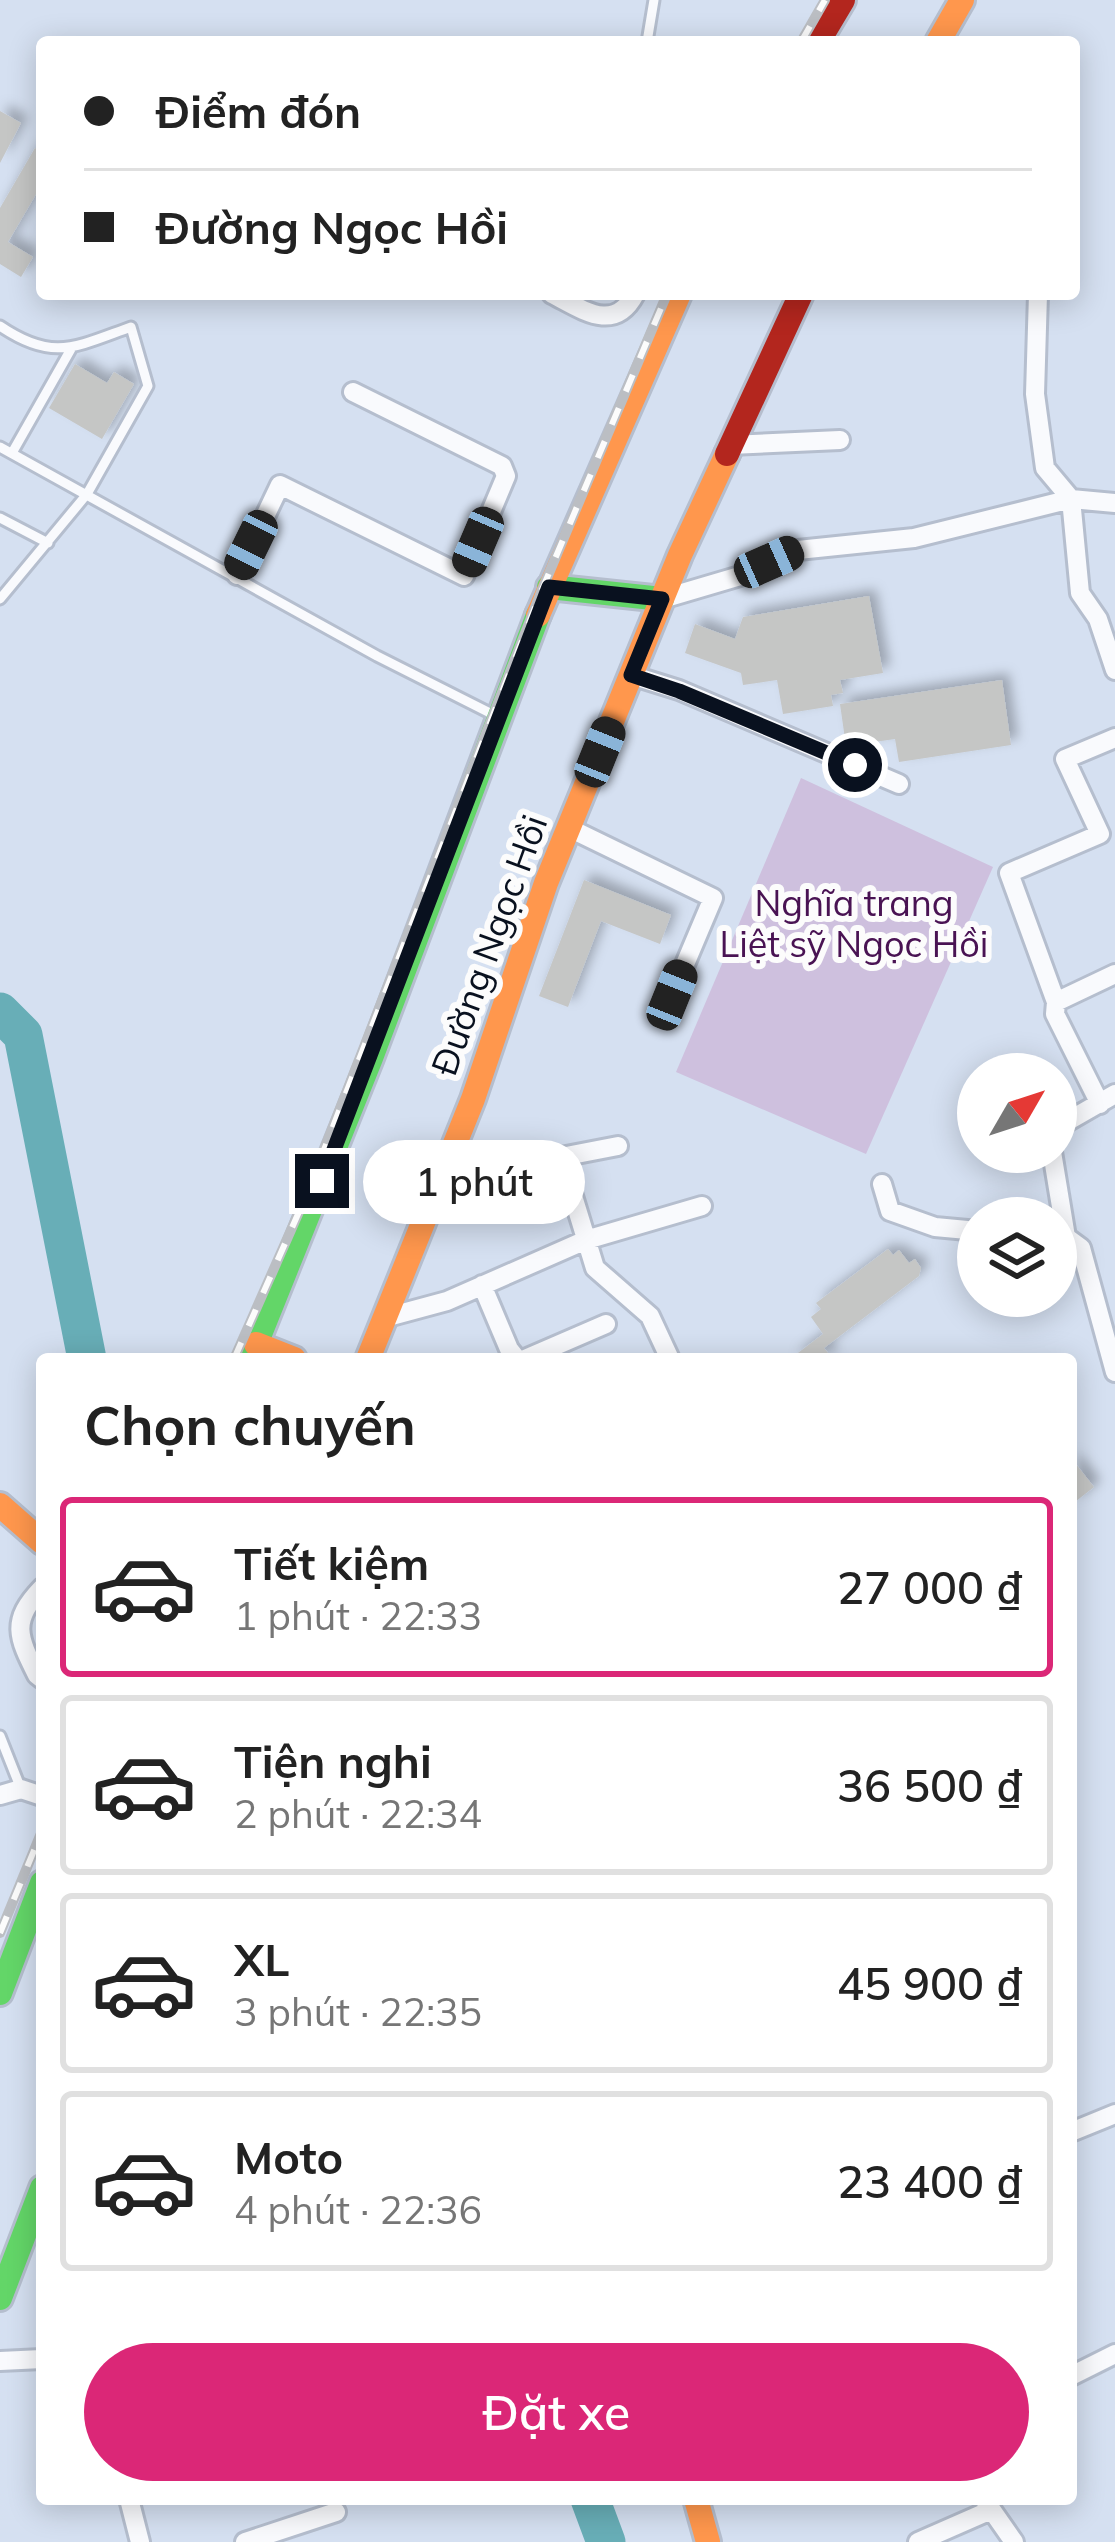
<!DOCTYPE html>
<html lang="vi">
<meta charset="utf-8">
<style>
body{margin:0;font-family:Mulish,sans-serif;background:#f6f6f6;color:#222;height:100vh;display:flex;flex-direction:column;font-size:45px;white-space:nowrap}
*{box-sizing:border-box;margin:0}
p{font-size:39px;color:#767676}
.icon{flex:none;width:66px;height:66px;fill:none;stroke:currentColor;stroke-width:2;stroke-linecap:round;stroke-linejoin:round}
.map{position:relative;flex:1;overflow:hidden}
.details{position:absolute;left:36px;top:1353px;width:1041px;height:1152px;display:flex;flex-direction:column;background:#fff;border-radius:12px;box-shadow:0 6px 30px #0003}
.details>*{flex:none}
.banner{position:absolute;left:36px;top:36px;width:1044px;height:264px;border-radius:12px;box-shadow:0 6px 30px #0003;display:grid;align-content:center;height:264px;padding:0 48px;background:#fff}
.needle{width:78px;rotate:51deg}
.tools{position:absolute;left:957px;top:1053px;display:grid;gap:24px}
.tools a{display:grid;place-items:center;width:120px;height:120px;border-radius:50%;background:#fff;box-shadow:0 6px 30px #0003;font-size:60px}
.end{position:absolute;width:54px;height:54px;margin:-27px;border:15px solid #09111f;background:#fff;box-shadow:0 0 0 6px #fff}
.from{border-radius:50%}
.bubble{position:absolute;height:84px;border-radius:42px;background:#fff;box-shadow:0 6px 30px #0003;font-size:39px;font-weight:600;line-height:84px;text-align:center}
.car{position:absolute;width:36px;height:72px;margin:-36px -18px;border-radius:15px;box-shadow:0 0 9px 3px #0007;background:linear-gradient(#222 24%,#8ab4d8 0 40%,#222 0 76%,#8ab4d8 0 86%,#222 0)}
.banner b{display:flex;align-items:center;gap:42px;height:114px;font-size:45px}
.banner b+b{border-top:3px solid #e0e0e0}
.banner i{width:30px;height:30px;background:#222}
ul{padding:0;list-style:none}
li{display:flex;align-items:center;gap:36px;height:180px;margin:0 24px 18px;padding:0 24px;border:6px solid #e0e0e0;border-radius:12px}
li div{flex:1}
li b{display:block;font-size:45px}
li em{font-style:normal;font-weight:600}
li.active{border-color:#db2777}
li>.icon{width:108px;height:108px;stroke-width:1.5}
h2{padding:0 48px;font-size:54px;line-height:144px}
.primary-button{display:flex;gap:24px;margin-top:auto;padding:24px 48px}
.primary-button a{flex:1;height:138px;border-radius:72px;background:#db2777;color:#fff;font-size:48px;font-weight:600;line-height:138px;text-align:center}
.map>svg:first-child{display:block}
</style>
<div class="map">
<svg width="1115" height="2542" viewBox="0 0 1115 2542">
<defs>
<filter id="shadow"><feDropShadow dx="7" dy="-7" stdDeviation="6" flood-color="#0004"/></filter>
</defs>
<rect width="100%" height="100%" fill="#d5e0f1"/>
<path fill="#cec0de" d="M801,778L993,867L866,1154L676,1072Z"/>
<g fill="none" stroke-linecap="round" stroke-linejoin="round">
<path stroke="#68aeb7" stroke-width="39" d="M0,1012L23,1035L87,1359
M590,2499L606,2542"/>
</g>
<path fill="#c5c6c5" filter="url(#shadow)" d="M0,111L21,123L0,163Z
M35,148L42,153V184L8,242L33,257L21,277L0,264V208Z
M75,364L107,383L114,372L134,384L102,439L49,408Z
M869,596L883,673L840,680L843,693L831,695L833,706L783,714L777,680L743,685L741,673L685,653L695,624L735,639L743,617Z
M1002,680L1011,745L899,762L895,739L846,746L840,704Z
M584,880L671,915L660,944L601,921L568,1007L539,996Z
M888,1249L893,1255L899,1250L909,1263L915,1259L921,1268L919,1276L824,1348L833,1359H790L823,1334L811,1317L821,1309L816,1303Z
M1071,1458L1094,1487L1071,1505Z"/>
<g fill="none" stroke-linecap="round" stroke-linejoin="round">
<defs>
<path id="lane" d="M647,42L654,0
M0,326C53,362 75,347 131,327L148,386L87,494L0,599
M0,447L377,656L494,715
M12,453L71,349
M0,518L48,543
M0,1736L21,1789"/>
<path id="street" d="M552,294C582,309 614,334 635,294
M1038,294L1035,394L1045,468L1071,499L1080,593L1098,619L1115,670
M730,445L840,440
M237,575L280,485L464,576L506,476L502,466L353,392
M662,599L740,576L798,550L914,538L1071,499L1115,503
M631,675L679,690L899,784
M569,828L713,898L672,995
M1056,1002L1115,974
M1100,1104L1055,1014L1056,1002L1009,873L1100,834L1065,759L1115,738
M1056,1128L1115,1094
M618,1146L561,1157L595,1268L650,1316L670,1359
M1052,1152L1066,1237
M882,1184L890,1211L935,1227L978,1231
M1056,1237H1066L1081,1248L1115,1372
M482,1285L509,1349L517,1359
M384,1318L447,1301L586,1240L702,1206
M525,1359L606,1324
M42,1588C10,1621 18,1637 37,1675L42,1679
M0,1795L21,1789L42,1796
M1071,2132L1115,2114
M0,2361L42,2359
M1071,2376L1115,2354
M129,2499L140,2542
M984,2499L1014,2542
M245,2542L336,2512
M918,2542L991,2510"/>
<path id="fast" d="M549,587L662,599
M250,1359L371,1058L538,615
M0,1993L42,1883
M0,2298L42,2188"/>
<path id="slow" d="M938,42L962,0
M538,615L679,294
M256,1344L294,1359
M368,1359L473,1099L546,883L680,555L727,454
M0,1505L42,1542
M696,2499L708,2542"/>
<path id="jam" d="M818,42L843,0
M727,454L801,294"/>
</defs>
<use href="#lane" stroke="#b5bece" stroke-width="15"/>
<use href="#street" stroke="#b5bece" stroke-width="24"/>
<use href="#fast" stroke="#b5bece" stroke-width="30"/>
<use href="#slow" stroke="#b5bece" stroke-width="30"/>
<use href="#jam" stroke="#b5bece" stroke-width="30"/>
<use href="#lane" stroke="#f9fafd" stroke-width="9"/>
<use href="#street" stroke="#f9fafd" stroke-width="18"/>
<use href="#fast" stroke="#63d668" stroke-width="24"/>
<use href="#slow" stroke="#ff974d" stroke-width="24"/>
<use href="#jam" stroke="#b3261e" stroke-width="24"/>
<defs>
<path id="rail" d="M801,42L825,0
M234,1359L306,1196L541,592L667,294
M0,1933L42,1831"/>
</defs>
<use href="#rail" stroke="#bbbec3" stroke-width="10"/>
<use href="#rail" stroke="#fcfcfc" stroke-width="6" stroke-dasharray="18" stroke-linecap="butt"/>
</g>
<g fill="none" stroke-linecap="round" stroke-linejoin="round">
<path stroke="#09111f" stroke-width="15" d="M322,1181L549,587L662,599L631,675L679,691L855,765"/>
</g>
<g text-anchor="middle" stroke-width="12" stroke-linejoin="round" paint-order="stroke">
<g font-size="36" fill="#491353" stroke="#fcfcfc">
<text x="854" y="916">Nghĩa trang<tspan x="854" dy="41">Liệt sỹ Ngọc Hồi</tspan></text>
</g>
<g font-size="36" fill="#09111f" stroke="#fcfcfc">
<text transform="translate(489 945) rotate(-70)" y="13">Đường Ngọc Hồi</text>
</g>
</g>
</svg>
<div class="tools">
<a><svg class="needle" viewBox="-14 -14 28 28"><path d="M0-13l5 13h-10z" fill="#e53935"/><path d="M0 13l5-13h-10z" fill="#767676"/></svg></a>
<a><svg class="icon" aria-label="layers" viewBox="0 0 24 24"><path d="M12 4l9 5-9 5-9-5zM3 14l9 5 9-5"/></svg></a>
</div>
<i class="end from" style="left:855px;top:765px"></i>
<i class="end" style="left:322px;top:1181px"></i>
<div class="bubble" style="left:363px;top:1140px;width:222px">1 phút</div>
<i class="car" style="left:478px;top:542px;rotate:203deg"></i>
<i class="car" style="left:251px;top:545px;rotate:206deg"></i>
<i class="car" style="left:769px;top:562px;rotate:66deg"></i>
<i class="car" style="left:600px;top:752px;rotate:22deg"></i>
<i class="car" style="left:672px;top:995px;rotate:22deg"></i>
<div class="banner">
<b><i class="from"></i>Điểm đón</b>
<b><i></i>Đường Ngọc Hồi</b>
</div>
<section class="details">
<h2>Chọn chuyến</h2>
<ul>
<li class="active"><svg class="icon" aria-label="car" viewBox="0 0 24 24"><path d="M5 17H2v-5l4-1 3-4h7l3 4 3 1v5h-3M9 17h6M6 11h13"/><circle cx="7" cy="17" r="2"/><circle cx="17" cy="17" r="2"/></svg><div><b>Tiết kiệm</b><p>1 phút · 22:33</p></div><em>27 000 ₫</em></li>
<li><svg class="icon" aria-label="car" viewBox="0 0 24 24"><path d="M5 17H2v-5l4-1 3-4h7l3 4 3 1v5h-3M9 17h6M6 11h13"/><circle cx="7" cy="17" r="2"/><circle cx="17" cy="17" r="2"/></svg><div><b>Tiện nghi</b><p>2 phút · 22:34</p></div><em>36 500 ₫</em></li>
<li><svg class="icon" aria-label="car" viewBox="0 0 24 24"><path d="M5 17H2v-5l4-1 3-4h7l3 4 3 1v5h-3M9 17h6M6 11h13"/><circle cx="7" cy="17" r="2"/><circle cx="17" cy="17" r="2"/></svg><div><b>XL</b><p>3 phút · 22:35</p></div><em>45 900 ₫</em></li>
<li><svg class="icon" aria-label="car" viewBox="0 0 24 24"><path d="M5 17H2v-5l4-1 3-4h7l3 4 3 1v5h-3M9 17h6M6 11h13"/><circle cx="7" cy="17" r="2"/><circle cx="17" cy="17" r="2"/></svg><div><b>Moto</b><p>4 phút · 22:36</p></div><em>23 400 ₫</em></li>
</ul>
<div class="primary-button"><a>Đặt xe</a></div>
</section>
</div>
